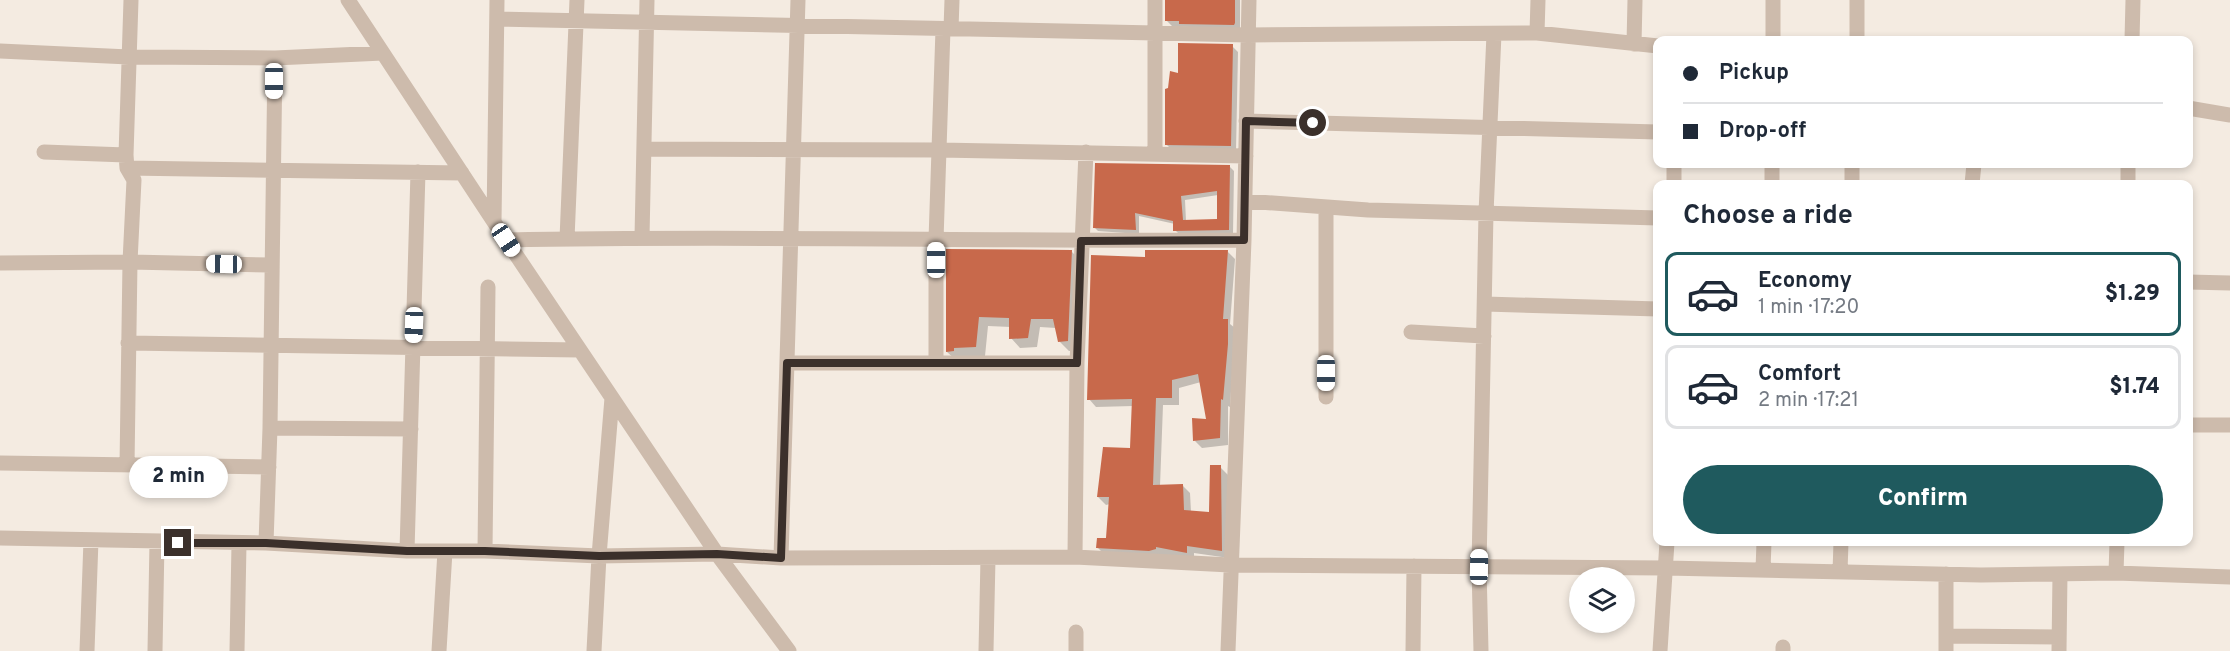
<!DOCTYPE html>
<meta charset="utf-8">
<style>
body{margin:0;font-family:Overpass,sans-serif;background:#f2f2f3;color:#1f2937;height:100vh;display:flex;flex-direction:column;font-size:22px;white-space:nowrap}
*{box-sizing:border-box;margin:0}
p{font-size:20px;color:#747a83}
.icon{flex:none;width:33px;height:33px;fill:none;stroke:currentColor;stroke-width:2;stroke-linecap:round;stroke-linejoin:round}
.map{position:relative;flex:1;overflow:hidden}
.panel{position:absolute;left:1653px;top:180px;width:540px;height:366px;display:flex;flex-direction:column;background:#fff;border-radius:12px;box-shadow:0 3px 9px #0003}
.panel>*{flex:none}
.hud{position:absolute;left:1653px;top:36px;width:540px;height:132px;border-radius:12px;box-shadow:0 3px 9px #0003;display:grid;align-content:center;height:132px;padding:0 30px;background:#fff}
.tools{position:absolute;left:1569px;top:567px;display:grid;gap:12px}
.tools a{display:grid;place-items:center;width:66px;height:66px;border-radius:50%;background:#fff;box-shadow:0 3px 9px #0003;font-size:30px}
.end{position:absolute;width:27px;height:27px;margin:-14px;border:8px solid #3b302b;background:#fff;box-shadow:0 0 0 3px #fff}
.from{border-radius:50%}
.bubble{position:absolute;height:42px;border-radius:21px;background:#fff;box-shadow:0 3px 9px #0003;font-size:20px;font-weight:800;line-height:42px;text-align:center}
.car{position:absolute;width:18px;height:36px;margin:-18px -9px;border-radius:8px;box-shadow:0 0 4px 2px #0007;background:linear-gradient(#fff 24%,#345 0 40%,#fff 0 76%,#345 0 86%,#fff 0)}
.hud b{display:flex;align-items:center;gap:21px;height:57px;font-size:22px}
.hud b+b{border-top:2px solid #e0e1e3}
.hud i{width:15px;height:15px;background:#1f2937}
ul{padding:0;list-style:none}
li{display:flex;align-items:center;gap:18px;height:84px;margin:0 12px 9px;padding:0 18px;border:3px solid #e0e1e3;border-radius:12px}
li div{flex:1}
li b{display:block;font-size:22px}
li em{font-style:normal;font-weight:800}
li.on{border-color:#1f5a5e}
li>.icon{width:54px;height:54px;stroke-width:1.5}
h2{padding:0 30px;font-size:27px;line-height:72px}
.primary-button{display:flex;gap:12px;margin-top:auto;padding:12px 30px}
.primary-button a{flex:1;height:69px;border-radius:36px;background:#1f5a5e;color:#fff;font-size:24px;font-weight:800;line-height:69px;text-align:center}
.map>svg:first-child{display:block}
</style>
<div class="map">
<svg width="2230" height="651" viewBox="0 0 2230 651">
<rect width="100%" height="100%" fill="#f4ebe1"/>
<path fill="#0003" fill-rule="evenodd" d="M1166,0H1240V30L1172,26L1166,20Z
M1232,46L1238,52L1236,151L1172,150L1166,144L1169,90L1179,75Z
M1230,167L1234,171L1233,234H1179L1175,230V224L1139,216V234L1098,231L1094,227ZM1218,195V221H1186L1185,200Z
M947,251H1071L1081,261L1077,350L1069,351L1060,342L1056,328L1040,327L1037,347L1020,348L1011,338V327L988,326L985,356L957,361L947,352Z
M1227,251L1235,259L1230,324L1235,328L1230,407L1228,406V445L1202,448L1195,441L1208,420L1201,382L1179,388V405H1163L1160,486L1182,485L1190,493L1191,512L1210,513L1220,467L1228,475L1229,558L1194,553V559L1106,556L1098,548L1108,540L1110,504L1106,505L1098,497L1132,450L1133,406L1096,407L1089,399L1147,259Z"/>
<path fill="#c8694b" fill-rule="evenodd" d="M1165,0H1235V23L1234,25L1179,24V21H1165Z
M1178,43L1233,44L1231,146L1165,145V89L1168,88L1170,71L1178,73Z
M1095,163L1230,165L1229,230L1173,231V221L1135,213L1136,230L1093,228ZM1217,191V219L1183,220L1181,196Z
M946,249L1072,250L1068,341L1058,342L1053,319H1031L1028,338L1009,339V318L979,317L976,347L954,348V351L946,352Z
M1145,250H1228L1223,319H1228V344L1223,400L1221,399L1220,438L1193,441L1192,418L1206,419L1198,374L1172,380V398H1156L1153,485L1183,484L1184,510L1209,512L1210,465H1221L1222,551L1187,546V553L1156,547V549L1149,551L1096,548L1097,538H1106L1109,497H1097L1103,447L1130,448L1132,399L1087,400L1091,255L1145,257Z"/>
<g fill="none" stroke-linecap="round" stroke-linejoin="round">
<path stroke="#cdbbac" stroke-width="15" d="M348,0L494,222L717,554L789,651
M1773,0V40
M497,19L1248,35L1537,33L1658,46
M951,29L952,0
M1537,33L1538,0
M1857,40V0
M2132,40L2133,0
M1634,44L1635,0
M0,51L129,57L275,58L383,53
M2188,108L2230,115
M1246,121L1658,132
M644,149L940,150L1246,156
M44,152L126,155
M1155,154V0
M127,168L462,173
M1674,184V164
M1772,184V164
M1852,184V164
M1972,184L1974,164
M2128,184V164
M1245,201L1368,210L1658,218
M494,222L497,0
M642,237L647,0
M567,239L577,0
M506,240C752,235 998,242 1244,240
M0,263L130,262L271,265
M2188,282L2230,283
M1485,304L1658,309
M1411,332L1484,336
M128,343L580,350
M787,363H1077
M936,363V240L943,29
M1326,397V207
M2188,425H2230
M270,428L411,429
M0,463L269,467
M127,465L130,262L134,180L127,168L126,155L131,0
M0,538L266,543L407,551H485L599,556L717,554L781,558L1075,557L1230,565L1666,568L1981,575L2116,573L2230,577
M266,543L270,428L275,58
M407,551L418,172
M485,551L488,287
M1075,557L1077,363L1086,152
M781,558L798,0
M1763,570L1764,542
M1840,572L1841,542
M2116,573L2117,542
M1946,636L2059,637
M87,651L91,540
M155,651L157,542
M237,651L239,544
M439,651L445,551
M594,651L599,556L612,398
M986,651L988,558
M1076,651V632
M1228,651L1244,240L1249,0
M1413,651L1414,566
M1481,651L1479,567L1486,213L1494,34
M1660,651L1667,542
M1783,651V647
M1946,651V574
M2059,651L2060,574"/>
</g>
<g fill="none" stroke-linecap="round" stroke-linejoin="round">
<path stroke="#3b302b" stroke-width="8" d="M178,543H266L407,551H485L599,556L717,554L781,558L787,363H1077L1081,241L1244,240L1246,121L1313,123"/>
</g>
</svg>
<div class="tools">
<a><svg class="icon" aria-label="layers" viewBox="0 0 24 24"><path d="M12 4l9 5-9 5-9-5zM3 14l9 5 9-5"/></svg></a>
</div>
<i class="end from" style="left:1313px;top:123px"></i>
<i class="end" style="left:178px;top:543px"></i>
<div class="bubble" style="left:129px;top:456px;width:99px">2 min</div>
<i class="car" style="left:274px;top:81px;rotate:180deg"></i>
<i class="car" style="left:506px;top:240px;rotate:146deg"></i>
<i class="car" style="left:936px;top:260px;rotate:0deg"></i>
<i class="car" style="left:224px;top:264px;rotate:271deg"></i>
<i class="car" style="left:414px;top:325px;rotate:182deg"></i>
<i class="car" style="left:1326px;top:373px;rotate:180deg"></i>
<i class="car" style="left:1479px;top:567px;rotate:1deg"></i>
<div class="hud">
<b><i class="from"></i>Pickup</b>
<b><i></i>Drop-off</b>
</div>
<section class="panel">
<h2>Choose a ride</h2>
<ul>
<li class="on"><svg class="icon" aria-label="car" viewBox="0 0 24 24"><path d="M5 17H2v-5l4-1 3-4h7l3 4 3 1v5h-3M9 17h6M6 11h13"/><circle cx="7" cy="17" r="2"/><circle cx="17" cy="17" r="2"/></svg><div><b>Economy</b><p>1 min · 17:20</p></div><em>$1.29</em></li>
<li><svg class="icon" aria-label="car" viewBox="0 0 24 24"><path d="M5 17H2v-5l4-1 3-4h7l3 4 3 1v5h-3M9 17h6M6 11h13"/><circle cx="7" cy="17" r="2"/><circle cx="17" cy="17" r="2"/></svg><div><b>Comfort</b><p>2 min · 17:21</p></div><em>$1.74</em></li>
</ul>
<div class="primary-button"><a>Confirm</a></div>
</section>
</div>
